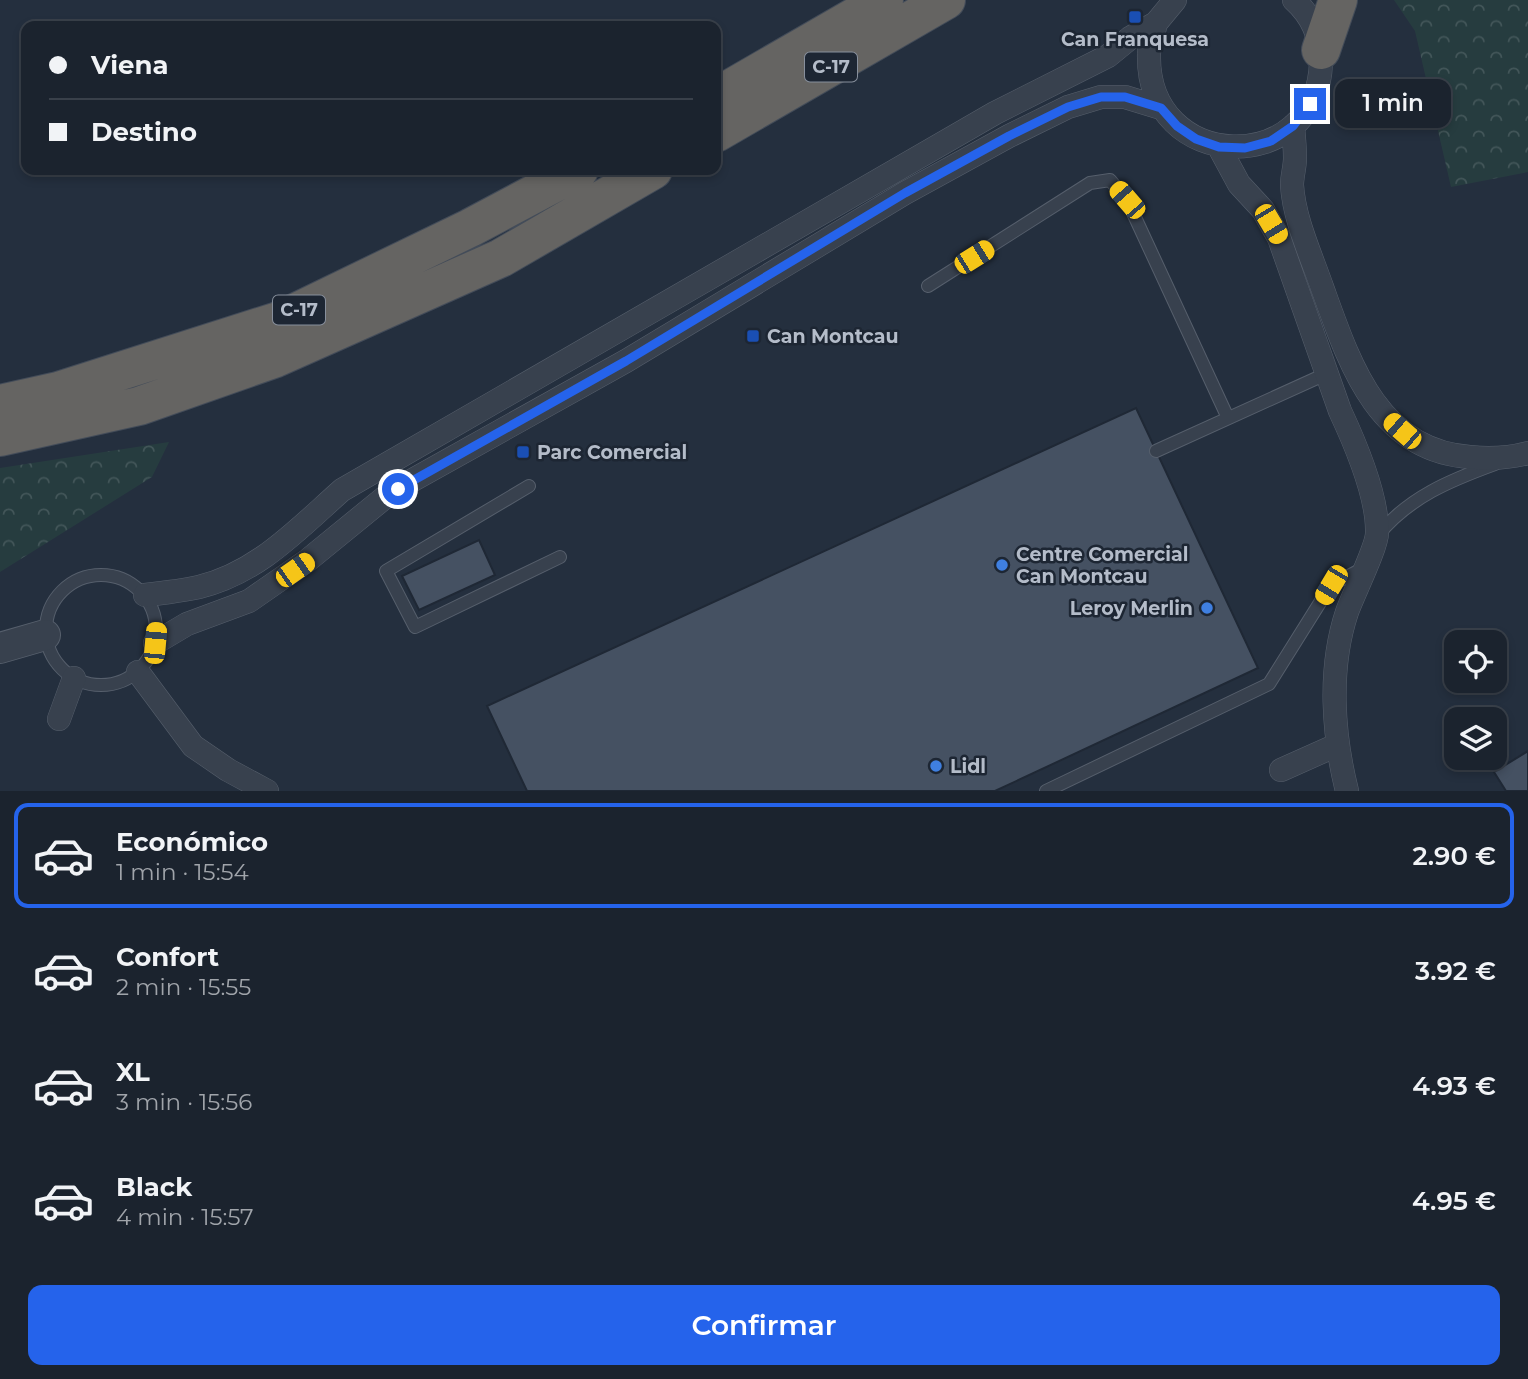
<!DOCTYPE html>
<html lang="es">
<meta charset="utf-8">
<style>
body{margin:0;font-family:Montserrat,sans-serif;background:#282f3a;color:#f1f3f6;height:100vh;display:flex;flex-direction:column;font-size:26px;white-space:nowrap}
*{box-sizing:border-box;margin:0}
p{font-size:23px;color:#a0a4aa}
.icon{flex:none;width:38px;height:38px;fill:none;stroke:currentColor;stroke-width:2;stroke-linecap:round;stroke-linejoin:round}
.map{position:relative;height:791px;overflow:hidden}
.drawer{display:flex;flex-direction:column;background:#1b232e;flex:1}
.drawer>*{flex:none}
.banner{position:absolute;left:21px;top:21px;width:700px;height:154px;border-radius:14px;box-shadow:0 4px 10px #0003,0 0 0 2px #39404a;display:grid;align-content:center;height:154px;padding:0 28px;background:#1b232e}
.buttons{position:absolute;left:1444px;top:630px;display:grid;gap:14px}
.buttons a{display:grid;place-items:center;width:63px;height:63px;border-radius:14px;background:#1b232e;box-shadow:0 4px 10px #0003,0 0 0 2px #39404a;font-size:35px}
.end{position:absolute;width:32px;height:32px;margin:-16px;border:9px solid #2563eb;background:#fff;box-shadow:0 0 0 4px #fff}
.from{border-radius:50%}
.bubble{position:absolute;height:49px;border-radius:14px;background:#1b232e;box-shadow:0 4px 10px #0003,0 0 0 2px #39404a;font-size:23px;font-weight:600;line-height:49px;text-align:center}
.car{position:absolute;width:21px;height:42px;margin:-21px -10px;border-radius:9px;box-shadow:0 0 5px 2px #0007;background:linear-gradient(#f5c518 24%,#345 0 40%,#f5c518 0 76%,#345 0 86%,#f5c518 0)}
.banner b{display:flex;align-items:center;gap:24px;height:66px;font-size:26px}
.banner b+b{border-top:2px solid #39404a}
.banner i{width:18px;height:18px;background:#f1f3f6}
ul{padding:12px 0 0;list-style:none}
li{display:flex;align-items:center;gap:21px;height:105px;margin:0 14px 10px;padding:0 14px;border:4px solid transparent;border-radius:14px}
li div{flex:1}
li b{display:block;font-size:26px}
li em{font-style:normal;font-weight:600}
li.on{border-color:#2563eb}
li>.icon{width:63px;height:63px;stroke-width:1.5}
.cta{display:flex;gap:14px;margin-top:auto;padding:14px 28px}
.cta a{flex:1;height:80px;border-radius:14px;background:#2563eb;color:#fff;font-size:28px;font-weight:600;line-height:80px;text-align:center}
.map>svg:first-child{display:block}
</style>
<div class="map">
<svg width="1528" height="791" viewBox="0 0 1528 791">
<defs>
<pattern id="forest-crowns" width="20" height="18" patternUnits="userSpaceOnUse" patternTransform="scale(1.75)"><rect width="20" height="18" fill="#263c3f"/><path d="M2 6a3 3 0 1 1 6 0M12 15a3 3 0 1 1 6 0" fill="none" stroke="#435659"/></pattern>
</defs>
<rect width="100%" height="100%" fill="#242f3e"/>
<path fill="url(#forest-crowns)" d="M1394,0H1528V172L1451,187L1415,31Z
M169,442L152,477L0,572V468Z"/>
<path fill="#455162" stroke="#1f2835" stroke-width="2" d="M1136,408L1258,668L995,791H527L487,706Z
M479,540L495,575L419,610L402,576Z
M1528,751V791H1506L1494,772Z"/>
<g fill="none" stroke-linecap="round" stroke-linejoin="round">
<defs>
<path id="service" d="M928,286L1090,183L1110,180L1127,200L1228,418
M1156,451L1328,373
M529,486L386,571L415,627L560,557
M1378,535C1409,497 1451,480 1495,464
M46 630a55 55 0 1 1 110 0a55 55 0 1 1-110 0Z
M1046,791L1269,684L1331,585L1364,568"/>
<path id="minor" d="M1156,23C1154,33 1149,44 1149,54C1146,174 1318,178 1321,62C1321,38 1312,16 1294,0
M1293,126C1294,137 1295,148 1295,158C1295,167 1292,176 1292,185C1294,219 1311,255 1322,287C1349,362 1377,451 1470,457C1489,459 1509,458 1528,453
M1219,147L1239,184L1263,210L1279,238L1340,411C1355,443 1378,498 1377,533C1377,547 1353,595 1347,612C1328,669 1333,735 1347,791
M145,595C163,593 181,591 199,587C258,573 299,528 342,490L995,113L1108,56L1130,38L1156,23L1175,0
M155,643L187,624L249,601L308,560L384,498L411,481L626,361L905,193L1009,136L1068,107L1101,97H1125L1161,108
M138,672L193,746L228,770L267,791
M59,719L74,678
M1281,770L1337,745"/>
<path id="tertiary" d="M0,648L45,635"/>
<path id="trunk" d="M1321,50L1338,0
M716,97L884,0
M716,133L946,0
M0,404L58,391L278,321L470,228L579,170
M0,437L139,406L276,358L501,258L653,170"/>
</defs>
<use href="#service" stroke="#565f6c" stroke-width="14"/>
<use href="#minor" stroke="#565f6c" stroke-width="24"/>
<use href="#tertiary" stroke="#565f6c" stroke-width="32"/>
<use href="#trunk" stroke="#434c59" stroke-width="40"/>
<use href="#service" stroke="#38414e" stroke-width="12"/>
<use href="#minor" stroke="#38414e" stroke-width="23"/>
<use href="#tertiary" stroke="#38414e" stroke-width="30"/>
<use href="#trunk" stroke="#656462" stroke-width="38"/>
</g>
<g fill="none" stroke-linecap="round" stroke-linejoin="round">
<path stroke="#2563eb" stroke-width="9" d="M398,489L626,361L905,193L1009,136L1068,107L1101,97H1125L1161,108L1177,126L1196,139L1219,147L1245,148L1271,141L1293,126L1310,104"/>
</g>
<g fill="#1a4fb4" stroke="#1d2633" stroke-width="2.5">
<rect x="1128" y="10" width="14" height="14" rx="3.5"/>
<rect x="746" y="329" width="14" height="14" rx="3.5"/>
<rect x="516" y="445" width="14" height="14" rx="3.5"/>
</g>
<g fill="#3f7fe0" stroke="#1d2633" stroke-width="2.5">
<circle cx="1002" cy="565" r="7"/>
<circle cx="1207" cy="608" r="7"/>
<circle cx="936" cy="766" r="7"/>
</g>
<g text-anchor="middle" stroke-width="5" stroke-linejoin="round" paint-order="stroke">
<g fill="#1d2633" stroke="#878f9c" stroke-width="2">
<rect x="805" y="52.5" width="52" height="29" rx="5"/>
<rect x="273" y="295.5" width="52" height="29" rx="5"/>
</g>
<g font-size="18" font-weight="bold" fill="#b4bcc9">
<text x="831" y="73">C-17</text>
<text x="299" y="316">C-17</text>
</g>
<g font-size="19" font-weight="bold" fill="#b4bcc9" stroke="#1d2633" text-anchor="start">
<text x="1135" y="46" text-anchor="middle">Can Franquesa</text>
<text x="767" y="343">Can Montcau</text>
<text x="537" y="459">Parc Comercial</text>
<text x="1016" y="561">Centre Comercial<tspan x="1016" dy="22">Can Montcau</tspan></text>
<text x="1193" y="615" text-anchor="end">Leroy Merlin</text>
<text x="950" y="773">Lidl</text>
</g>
</g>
</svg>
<div class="buttons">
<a><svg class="icon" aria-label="locate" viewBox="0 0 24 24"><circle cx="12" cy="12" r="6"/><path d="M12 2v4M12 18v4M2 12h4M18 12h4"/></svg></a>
<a><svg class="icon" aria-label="layers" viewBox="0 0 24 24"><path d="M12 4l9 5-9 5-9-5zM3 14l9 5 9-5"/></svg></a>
</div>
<i class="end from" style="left:398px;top:489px"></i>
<i class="end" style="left:1310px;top:104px"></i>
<div class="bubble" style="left:1335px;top:79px;width:116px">1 min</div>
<i class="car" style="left:1127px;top:200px;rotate:319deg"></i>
<i class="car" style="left:1271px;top:224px;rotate:149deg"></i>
<i class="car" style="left:974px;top:257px;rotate:58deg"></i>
<i class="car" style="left:1402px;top:431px;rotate:311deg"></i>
<i class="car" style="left:295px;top:570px;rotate:55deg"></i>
<i class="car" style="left:1331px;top:585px;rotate:211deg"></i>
<i class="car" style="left:155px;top:643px;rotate:5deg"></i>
<div class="banner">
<b><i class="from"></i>Viena</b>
<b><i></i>Destino</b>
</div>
</div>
<section class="drawer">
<ul>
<li class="on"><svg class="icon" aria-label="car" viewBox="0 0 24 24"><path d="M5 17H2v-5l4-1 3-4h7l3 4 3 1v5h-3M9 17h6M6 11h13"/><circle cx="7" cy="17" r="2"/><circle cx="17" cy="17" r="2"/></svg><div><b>Económico</b><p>1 min · 15:54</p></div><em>2.90 €</em></li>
<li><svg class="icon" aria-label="car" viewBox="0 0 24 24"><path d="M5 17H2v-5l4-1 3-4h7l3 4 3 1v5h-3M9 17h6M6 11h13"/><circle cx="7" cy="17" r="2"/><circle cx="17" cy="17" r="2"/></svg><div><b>Confort</b><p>2 min · 15:55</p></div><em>3.92 €</em></li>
<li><svg class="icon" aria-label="car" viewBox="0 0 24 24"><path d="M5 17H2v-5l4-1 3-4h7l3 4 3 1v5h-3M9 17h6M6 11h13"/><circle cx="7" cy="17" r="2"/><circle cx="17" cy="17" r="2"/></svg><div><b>XL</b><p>3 min · 15:56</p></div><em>4.93 €</em></li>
<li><svg class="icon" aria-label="car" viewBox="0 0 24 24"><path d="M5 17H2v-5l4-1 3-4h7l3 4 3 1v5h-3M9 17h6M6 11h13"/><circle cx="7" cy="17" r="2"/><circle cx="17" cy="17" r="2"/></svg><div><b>Black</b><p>4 min · 15:57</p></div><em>4.95 €</em></li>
</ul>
<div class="cta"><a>Confirmar</a></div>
</section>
